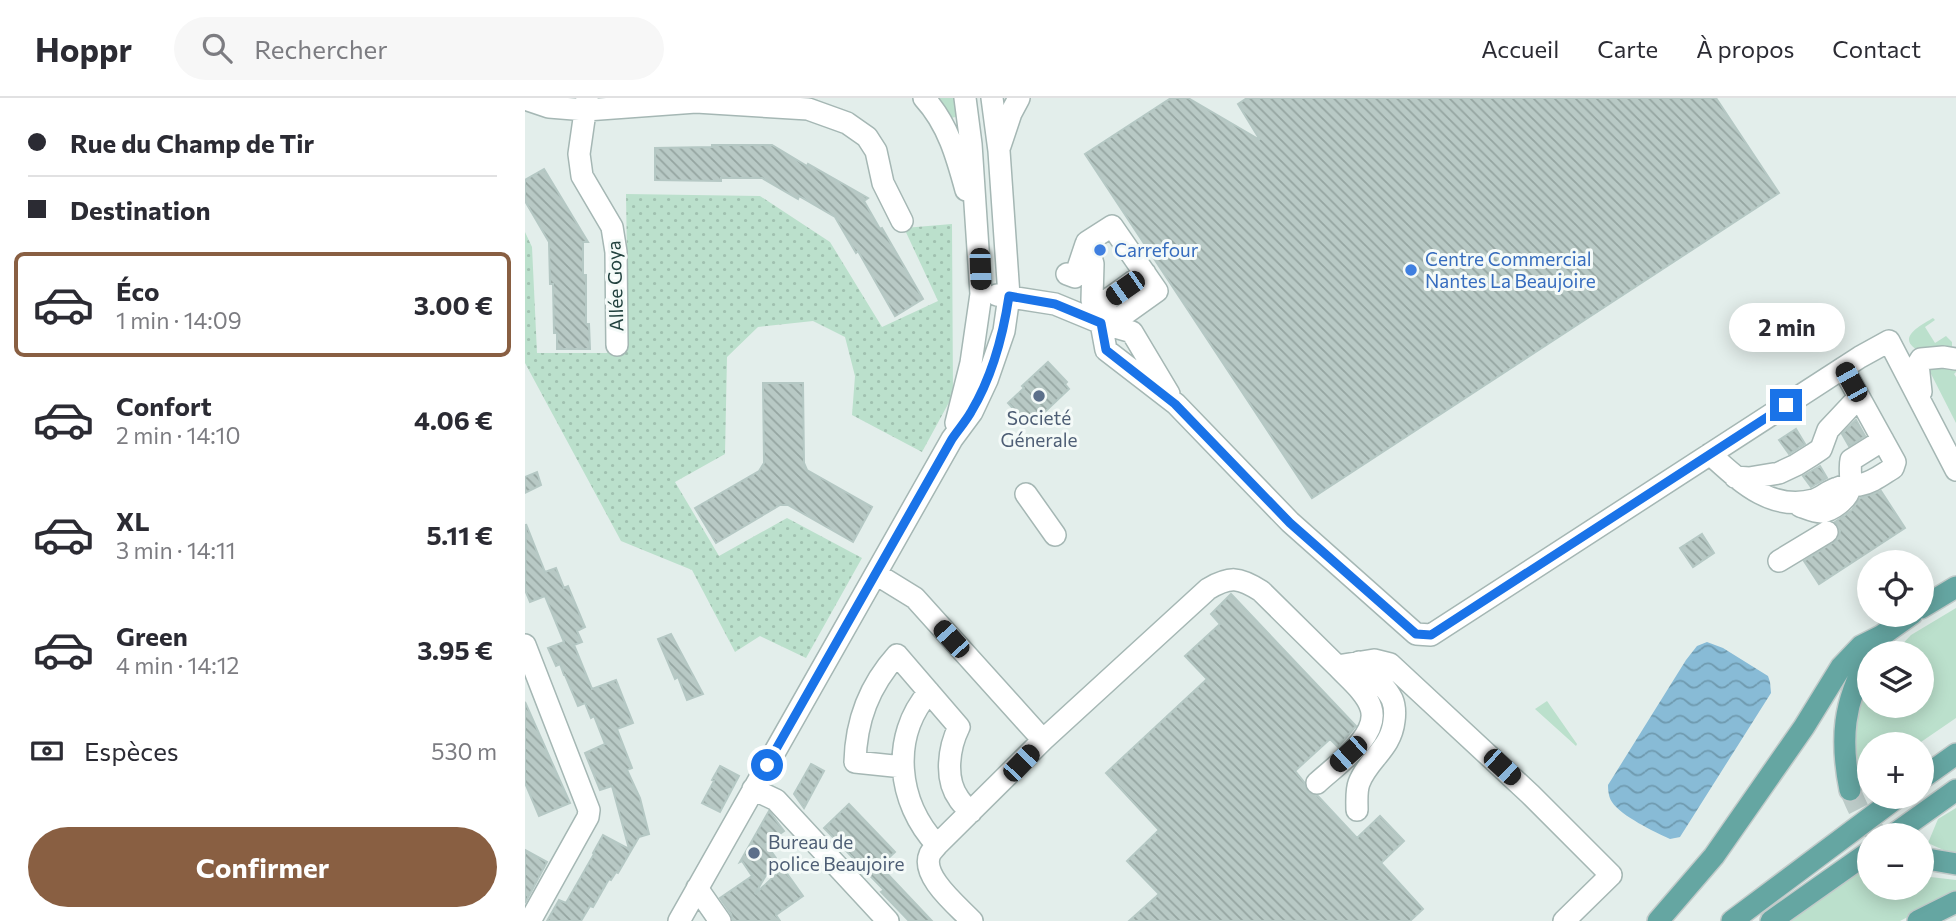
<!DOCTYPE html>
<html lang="fr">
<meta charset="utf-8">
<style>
body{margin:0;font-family:Commissioner,sans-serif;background:#f7f7f7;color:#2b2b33;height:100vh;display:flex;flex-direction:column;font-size:26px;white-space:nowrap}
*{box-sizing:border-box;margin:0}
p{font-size:23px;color:#7c7c81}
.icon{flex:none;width:38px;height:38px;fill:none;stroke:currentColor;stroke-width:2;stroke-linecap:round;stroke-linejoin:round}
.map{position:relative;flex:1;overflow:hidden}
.side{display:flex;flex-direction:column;background:#fff;width:525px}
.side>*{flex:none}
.banner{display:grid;align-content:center;height:154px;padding:0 28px;background:#fff}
.fabs{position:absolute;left:1332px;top:452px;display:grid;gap:14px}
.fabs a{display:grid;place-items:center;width:77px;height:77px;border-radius:50%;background:#fff;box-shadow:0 4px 18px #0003;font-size:35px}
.end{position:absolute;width:32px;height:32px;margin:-16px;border:9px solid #1a73e8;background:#fff;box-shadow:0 0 0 4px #fff}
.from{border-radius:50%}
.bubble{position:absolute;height:49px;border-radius:24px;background:#fff;box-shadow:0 4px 18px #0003;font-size:23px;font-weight:700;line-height:49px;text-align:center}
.car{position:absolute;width:21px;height:42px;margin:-21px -10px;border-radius:9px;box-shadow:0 0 5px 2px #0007;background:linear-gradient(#222 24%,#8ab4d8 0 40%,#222 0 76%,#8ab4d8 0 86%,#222 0)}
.banner b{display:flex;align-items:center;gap:24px;height:66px;font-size:26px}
.banner b+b{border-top:2px solid #e1e1e2}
.banner i{width:18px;height:18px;background:#2b2b33}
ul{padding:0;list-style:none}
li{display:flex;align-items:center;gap:21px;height:105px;margin:0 14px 10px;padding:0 14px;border:4px solid transparent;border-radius:10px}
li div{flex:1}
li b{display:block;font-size:26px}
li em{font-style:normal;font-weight:700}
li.active{border-color:#895f42}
li>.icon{width:63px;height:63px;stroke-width:1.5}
.pay{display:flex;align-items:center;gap:18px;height:77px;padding:0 28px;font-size:26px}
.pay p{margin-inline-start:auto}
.button{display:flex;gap:14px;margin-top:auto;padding:14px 28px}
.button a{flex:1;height:80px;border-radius:42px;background:#895f42;color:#fff;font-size:28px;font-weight:700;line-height:80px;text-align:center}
header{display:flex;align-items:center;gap:42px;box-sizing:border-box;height:98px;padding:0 35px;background:#fff;border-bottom:2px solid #e1e1e2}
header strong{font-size:33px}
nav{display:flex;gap:38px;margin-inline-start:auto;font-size:24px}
.search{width:490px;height:63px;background:#f7f7f7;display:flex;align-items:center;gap:18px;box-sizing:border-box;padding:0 24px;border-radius:38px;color:#7c7c81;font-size:26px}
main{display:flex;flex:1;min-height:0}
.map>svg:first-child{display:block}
</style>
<header>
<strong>Hoppr</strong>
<div class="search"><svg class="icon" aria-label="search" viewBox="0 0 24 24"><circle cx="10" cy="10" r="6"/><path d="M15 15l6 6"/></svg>Rechercher</div>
<nav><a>Accueil</a><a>Carte</a><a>À propos</a><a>Contact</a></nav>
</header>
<main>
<section class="side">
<div class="banner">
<b><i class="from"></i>Rue du Champ de Tir</b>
<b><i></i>Destination</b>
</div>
<ul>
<li class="active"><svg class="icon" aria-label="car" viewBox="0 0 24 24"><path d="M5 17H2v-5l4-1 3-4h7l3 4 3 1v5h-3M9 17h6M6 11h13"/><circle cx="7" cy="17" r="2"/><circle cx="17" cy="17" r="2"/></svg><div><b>Éco</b><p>1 min · 14:09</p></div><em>3.00 €</em></li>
<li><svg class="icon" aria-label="car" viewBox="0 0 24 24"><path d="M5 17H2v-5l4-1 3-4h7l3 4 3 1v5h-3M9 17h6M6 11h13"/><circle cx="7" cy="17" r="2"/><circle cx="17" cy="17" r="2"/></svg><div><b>Confort</b><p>2 min · 14:10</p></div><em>4.06 €</em></li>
<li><svg class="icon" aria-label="car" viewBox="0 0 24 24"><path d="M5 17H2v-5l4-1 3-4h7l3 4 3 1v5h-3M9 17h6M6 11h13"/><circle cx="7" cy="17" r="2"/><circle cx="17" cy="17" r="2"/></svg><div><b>XL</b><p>3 min · 14:11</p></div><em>5.11 €</em></li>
<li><svg class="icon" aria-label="car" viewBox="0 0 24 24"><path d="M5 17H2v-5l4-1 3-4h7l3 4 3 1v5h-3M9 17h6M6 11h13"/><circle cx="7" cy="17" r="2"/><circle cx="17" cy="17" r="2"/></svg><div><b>Green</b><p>4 min · 14:12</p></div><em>3.95 €</em></li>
</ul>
<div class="pay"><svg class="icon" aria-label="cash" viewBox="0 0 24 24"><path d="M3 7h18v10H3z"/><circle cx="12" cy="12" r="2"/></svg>Espèces<p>530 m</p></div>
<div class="button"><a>Confirmer</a></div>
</section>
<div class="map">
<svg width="1431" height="823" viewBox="0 0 1431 823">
<defs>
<pattern id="park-dots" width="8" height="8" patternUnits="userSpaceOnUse" patternTransform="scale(1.75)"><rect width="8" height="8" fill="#bbe0cc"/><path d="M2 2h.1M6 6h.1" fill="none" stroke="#a0c1b0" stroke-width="1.8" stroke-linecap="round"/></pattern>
<pattern id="water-waves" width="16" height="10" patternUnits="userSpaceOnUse" patternTransform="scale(1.75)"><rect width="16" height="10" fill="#88bbd6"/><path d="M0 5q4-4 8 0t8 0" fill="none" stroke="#6f9aaf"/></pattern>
<pattern id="building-back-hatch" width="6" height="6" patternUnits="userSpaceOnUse" patternTransform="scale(1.75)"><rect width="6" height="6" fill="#b8c9c5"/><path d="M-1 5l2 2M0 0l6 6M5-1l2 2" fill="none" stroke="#95a5a1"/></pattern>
</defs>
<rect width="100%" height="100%" fill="#e3eeeb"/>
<path fill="#bbe0cc" d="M414,0H430L431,19L425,20Z
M1408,220L1410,222L1400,229L1410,245L1421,238L1427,244V250L1394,253C1370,240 1395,228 1408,220Z
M1431,265V274L1429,276L1431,279V325L1402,268Z
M1431,510V620L1393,646H1344V679L1337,683L1328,641L1337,598L1344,587V607H1396V555H1369L1386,537Z
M1022,603L1052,646L1051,648L1010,611Z
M1431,710V755H1425L1403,745L1413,721Z
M1344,767V789H1396L1397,778L1431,782V794L1375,823H1266Z"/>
<path fill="url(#park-dots)" d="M101,96L235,98L305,144L357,229L413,203L379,130L427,126L428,297L397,354L327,317L330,278L320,239L288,223L233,229L202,259L200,356L150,384L194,458L262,420L337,460L281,560L235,538L210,554L167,472L96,443L0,265V134L7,149L12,255H82L103,224Z"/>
<path fill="url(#water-waves)" d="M1182,544L1198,550L1243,578L1245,584L1246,595L1155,739L1145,741C1130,734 1096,718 1087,704C1084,700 1083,693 1083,687L1161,562L1172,548Z"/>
<path fill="url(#building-back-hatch)" stroke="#b5c8c4" stroke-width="2" d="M646,0H663L735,42L713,6L722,0H1191L1254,95L787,400L560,56Z
M187,47H247L282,68L283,66L343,100L339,103L355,131L357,130L398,201L370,218L333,153L331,155L310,119L274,98L273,101L237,80H196V83L130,82V50L187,49Z
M19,71L63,144H58V177H61V226H64L65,251H32V235H29L28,186H25L24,144L0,103V82Z
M523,264L542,284L540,286L544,291L507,326L499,318L497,320L483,305L499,290L497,288Z
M238,285H278L279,365L282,372L347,409L328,444L263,407H255L191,445L170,410L234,373L239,365Z
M1331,322L1340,338L1324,348L1317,336Z
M1271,331L1280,346L1264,356L1254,342Z
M1295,368L1302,380L1286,389L1278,378Z
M12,374L16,387L0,395V379Z
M1356,393L1380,430L1294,486L1279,463L1313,441L1315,433L1310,424L1327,412L1335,400Z
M1,426L20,474L31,470L39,490L43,488L60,529L52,533L57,544L49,547L67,591L91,582L108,625L92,631L107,670L102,672L115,700L124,736L114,739L93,775L91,774L86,782L84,781L68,809L65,808L56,823H22L34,802L41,805L69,756L68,755L78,737L104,751L87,688L75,692L60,655L80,646L69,618L66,620L60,605L53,608L40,577H39L35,566L31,568L23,550L39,544L20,498L5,504L0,492Z
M1177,436L1189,455L1168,469L1155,450Z
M706,496L831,628L813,649L805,641L770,673L779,684L783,694L793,698L832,740L855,718L879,743L856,765L898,811L885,823H604L634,796L602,763L634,732L581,675L682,581L660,558L695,526L686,516Z
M146,536L178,596L162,602L153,579L150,581L133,541Z
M0,604L45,705L14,718L0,685Z
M286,666L299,673L279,710L269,696Z
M195,668L214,678L195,714L177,705L189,683L187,682Z
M324,706L370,754L355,768L407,823H384L356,794L359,792L299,730Z
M244,713L259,733L241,746L251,760L230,796L258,770L278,798L251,817L255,823H208L206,816L195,800L227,778L217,763L215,764Z
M0,752L22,764L0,805Z"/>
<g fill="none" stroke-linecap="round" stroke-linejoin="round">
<path stroke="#bccbc8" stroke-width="21" stroke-dasharray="21 10" stroke-linecap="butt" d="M1325,692C1332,709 1339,726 1354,737"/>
<defs>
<path id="minor" d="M62,0L54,56L57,78L87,129L91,154L92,247
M399,0C423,26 432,59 441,92
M0,1L24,9L61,12L171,4L283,11L322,25L342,39L351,53L358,85L377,123
M475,48L486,15L494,0
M542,176L550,179L561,146
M472,197L530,206L576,225L607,234L644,296
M576,225L597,218L632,193L587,128L562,144L568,166L567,202L576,225L581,252L651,306L765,424L891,536L906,537L1335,259L1364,243L1431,372
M576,225L581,203L620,175
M1396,294L1393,266L1396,261L1418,259L1431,261
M431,325L446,265L456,196L446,46L440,0
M1185,356C1214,382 1245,414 1289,402C1298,399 1304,392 1313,390C1320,387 1327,388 1334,387C1347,385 1358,376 1368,370L1370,364L1318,270
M1210,379L1224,380L1254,375L1271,367L1287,357L1296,351L1303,332L1334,299
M501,396L530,437
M1275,408C1281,410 1289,414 1296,414C1307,413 1323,401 1325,390C1327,381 1324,371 1326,362L1358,342
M1254,463L1302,434
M351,476L390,500L518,642
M0,547L64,712L63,719L5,823
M404,594C365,639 372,704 412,747
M378,669L330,664C331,622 344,588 372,557L434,629C424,649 419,681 434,701C437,706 442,710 446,714
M792,685C810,668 855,638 846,610C841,594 823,580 812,568
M228,691L251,702L363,823
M832,712C832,703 831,693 834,685C843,661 866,651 869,623C870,616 870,608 867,601C860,587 845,575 834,564
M172,790L195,823
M154,823L427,341L447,314L462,282L479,233L484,198L474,53L467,0
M447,823C433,808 395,778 405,756C407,752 410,750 412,747L518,642L683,491C705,478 714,479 736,493L812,568L849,562L865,566L1005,696L1086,777L1039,823"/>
<path id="major" d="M1396,510L1431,489
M1396,681L1431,656
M1325,692C1315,642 1318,604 1344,559
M1368,737L1431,692
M1396,760L1431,766
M1133,823L1189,758L1279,629L1316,569L1336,548L1356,538L1387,516
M1207,823L1374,698
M1246,823L1344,754
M1393,823L1431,804"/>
</defs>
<use href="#minor" stroke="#a5b7b4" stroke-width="24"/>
<use href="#major" stroke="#c1cac9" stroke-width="24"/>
<use href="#minor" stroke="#fff" stroke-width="21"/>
<use href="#major" stroke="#65a6a2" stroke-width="21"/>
</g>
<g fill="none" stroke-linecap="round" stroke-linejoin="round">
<path stroke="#1a73e8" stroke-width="9" d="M242,667L427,341C433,332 441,323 446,314C467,279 478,238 484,198L530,206L576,225L581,252L650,306L765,425L891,536L906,537L1261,307"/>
</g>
<g fill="#3f7fe0" stroke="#f4faf8" stroke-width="2.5">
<circle cx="575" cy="152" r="7"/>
<circle cx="886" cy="172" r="7"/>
</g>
<g fill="#5c6f8a" stroke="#f4faf8" stroke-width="2.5">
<circle cx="514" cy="298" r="7"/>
<circle cx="229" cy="755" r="7"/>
</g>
<g text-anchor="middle" stroke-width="6" stroke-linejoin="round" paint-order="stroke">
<g font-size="19" fill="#366cbe" stroke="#f4faf8" text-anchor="start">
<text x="589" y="159">Carrefour</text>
<text x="900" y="168">Centre Commercial<tspan x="900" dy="22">Nantes La Beaujoire</tspan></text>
</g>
<g font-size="19" fill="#21413e" stroke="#f4faf8">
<text transform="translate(90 188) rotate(-92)" y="7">Allée Goya</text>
</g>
<g font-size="19" fill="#4e5e75" stroke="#f4faf8">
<text x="514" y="327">Societé<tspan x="514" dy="22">Génerale</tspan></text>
<text x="243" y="751" text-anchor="start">Bureau de<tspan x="243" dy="22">police Beaujoire</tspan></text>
</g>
</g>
</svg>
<div class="fabs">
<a><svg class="icon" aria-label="locate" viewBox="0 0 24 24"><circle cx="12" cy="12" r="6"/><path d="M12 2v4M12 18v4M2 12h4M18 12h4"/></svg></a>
<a><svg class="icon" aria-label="layers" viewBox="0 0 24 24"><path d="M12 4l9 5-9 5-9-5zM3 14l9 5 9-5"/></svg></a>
<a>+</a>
<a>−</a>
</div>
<i class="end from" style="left:242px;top:667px"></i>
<i class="end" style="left:1261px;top:307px"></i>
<div class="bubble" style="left:1204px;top:205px;width:116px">2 min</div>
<i class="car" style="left:455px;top:171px;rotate:178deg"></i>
<i class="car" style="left:600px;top:190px;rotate:235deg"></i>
<i class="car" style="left:1326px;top:284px;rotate:331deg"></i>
<i class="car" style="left:426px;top:541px;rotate:318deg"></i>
<i class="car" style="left:823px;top:656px;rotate:228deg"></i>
<i class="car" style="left:496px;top:665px;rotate:44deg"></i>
<i class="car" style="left:977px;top:669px;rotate:133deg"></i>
</div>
</main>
